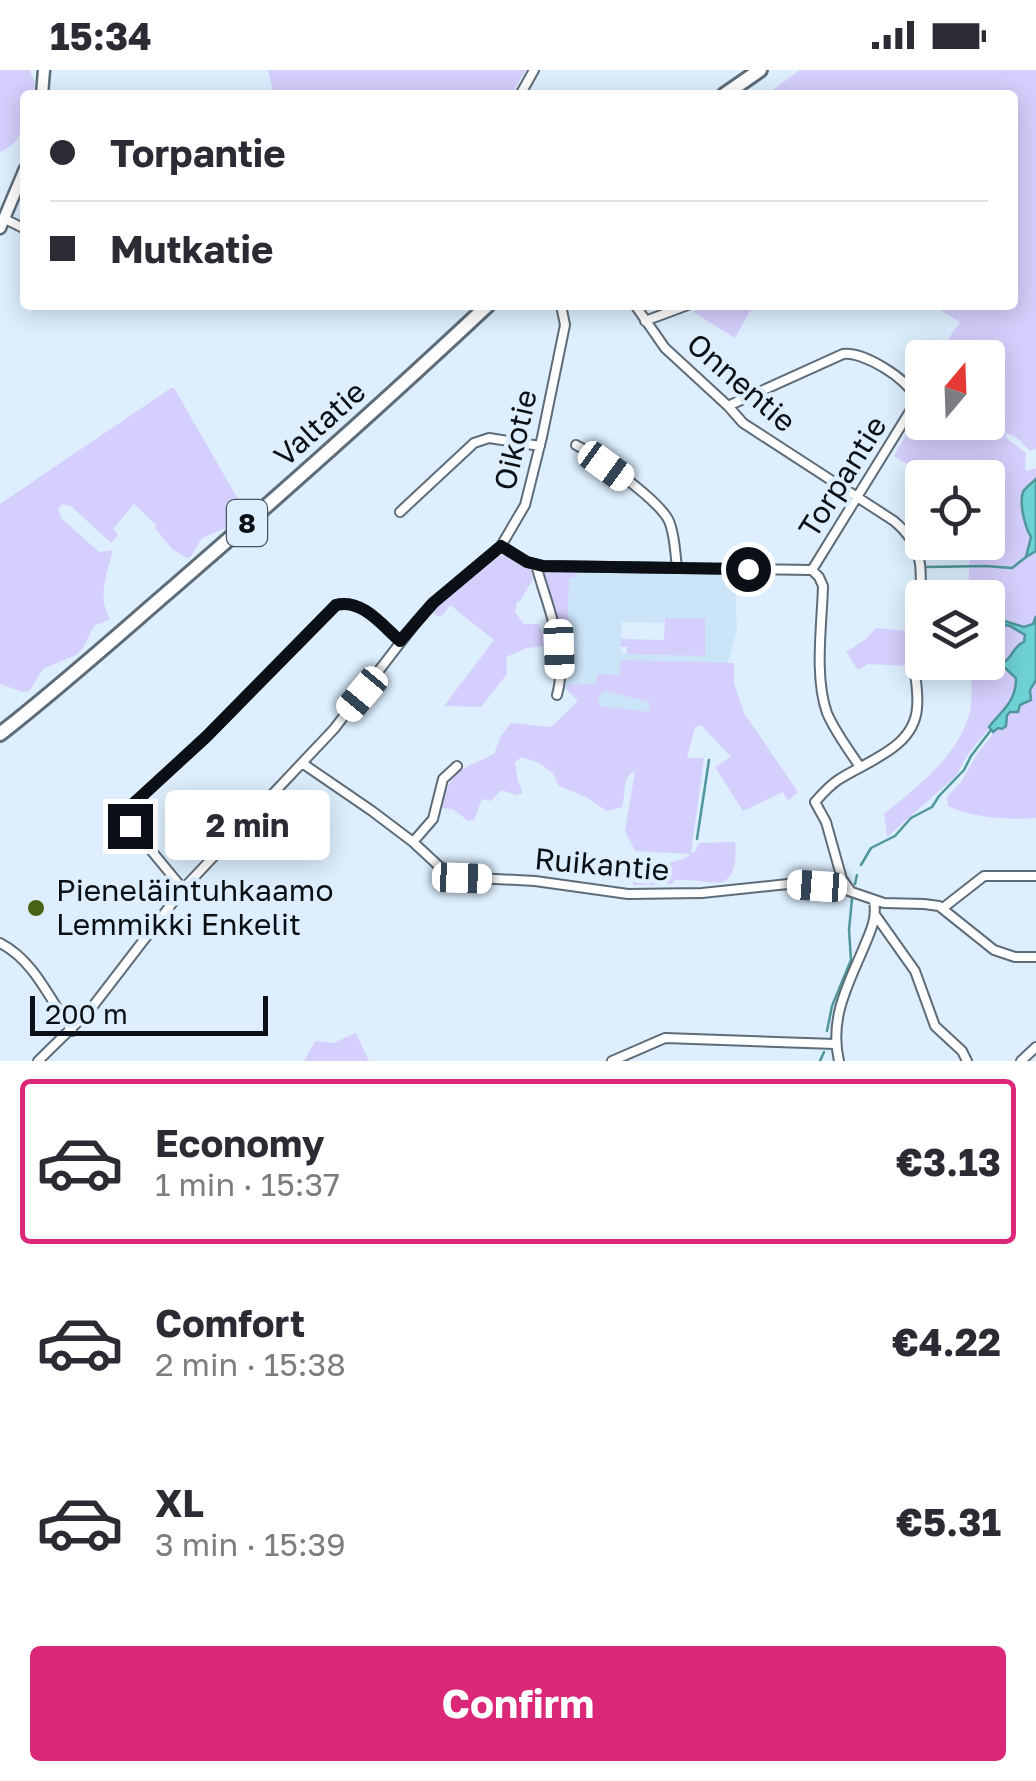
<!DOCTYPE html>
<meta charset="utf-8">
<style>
body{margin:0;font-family:"Golos Text",sans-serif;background:#f2f2f3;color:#2b2b33;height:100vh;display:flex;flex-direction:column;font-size:38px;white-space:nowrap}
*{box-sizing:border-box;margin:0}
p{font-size:32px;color:#7c7c81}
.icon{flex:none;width:55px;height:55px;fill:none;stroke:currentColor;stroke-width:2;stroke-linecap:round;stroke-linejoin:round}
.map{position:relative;height:991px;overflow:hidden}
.sheet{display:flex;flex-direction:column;background:#fff;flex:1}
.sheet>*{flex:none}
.banner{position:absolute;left:20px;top:20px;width:998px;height:220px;border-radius:10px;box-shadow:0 5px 25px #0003;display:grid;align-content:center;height:220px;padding:0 30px;background:#fff}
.needle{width:65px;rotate:19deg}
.tools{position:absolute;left:905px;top:270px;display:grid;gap:20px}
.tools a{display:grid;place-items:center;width:100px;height:100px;border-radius:10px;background:#fff;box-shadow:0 5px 25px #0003;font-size:50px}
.scale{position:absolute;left:30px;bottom:25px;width:238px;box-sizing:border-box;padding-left:10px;border:5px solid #0a1015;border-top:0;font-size:28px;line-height:35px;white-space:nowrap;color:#0a1015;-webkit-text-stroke:8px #ddeffe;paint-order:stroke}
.end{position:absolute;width:45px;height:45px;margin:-22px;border:12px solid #0a1015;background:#fff;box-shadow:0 0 0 5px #fff}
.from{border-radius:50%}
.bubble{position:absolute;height:70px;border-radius:10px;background:#fff;box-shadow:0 5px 25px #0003;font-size:32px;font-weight:700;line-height:70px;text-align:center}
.car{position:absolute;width:30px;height:60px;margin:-30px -15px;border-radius:12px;box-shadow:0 0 8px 2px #0007;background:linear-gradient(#fff 24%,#345 0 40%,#fff 0 76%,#345 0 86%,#fff 0)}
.banner b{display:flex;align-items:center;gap:35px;height:95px;font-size:38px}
.banner b+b{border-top:2px solid #e1e1e2}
.banner i{width:25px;height:25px;background:#2b2b33}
ul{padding:18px 0 0;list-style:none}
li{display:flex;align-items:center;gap:30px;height:165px;margin:0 20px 15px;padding:0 10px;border:5px solid transparent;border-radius:10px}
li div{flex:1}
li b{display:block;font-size:38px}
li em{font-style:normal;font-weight:700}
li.current{border-color:#db2777}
li>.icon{width:90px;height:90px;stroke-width:1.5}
.button{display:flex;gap:20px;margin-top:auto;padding:20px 30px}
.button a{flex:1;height:115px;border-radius:10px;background:#db2777;color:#fff;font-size:40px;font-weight:700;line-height:115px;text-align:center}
.status{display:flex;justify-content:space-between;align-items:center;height:70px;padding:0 50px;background:#fff;direction:ltr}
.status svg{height:28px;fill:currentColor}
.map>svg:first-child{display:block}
</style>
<div class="status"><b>15:34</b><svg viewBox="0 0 49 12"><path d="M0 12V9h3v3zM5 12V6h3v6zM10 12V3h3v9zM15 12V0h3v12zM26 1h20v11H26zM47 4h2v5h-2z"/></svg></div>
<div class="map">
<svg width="1036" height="991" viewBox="0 0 1036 991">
<rect width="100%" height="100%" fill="#ddeffe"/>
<path fill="#cce4f8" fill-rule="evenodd" d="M544,502L735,504L737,561L725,602L721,636L646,647L579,631L564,617L563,576ZM665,549L705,586L621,583L622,552L664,553Z"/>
<path fill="#d5cffd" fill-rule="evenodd" d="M0,0H29L35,12L33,25H25C25,49 25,72 0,82Z
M268,0H526L511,25H274Z
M800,0H1036V378L1030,381L1017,368L1007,363L1005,367L1026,383L1025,398L1027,401L1036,398V409L1025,418L1031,467L1026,482L1031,485L1036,481V546L1033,554L1024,557L988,547V528L968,527L970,473L988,472V408L929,407L894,386L922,337V352H988V288L936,287L960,252L932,235H1012V25H766Z
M705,235H771L750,241L735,268L693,242Z
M171,318H174L242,436L248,441L231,456L202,468L191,486L187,488L172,479L155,458L156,455L134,434L113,459L118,465L111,473L71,436L63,434L58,439L61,448L99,482L113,480C107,503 97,528 110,549L94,556L83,578L76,585L43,599L30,620L23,622L0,614V434Z
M500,485L507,486L531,500L533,509L520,531L517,532L515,542L524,554H539L543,565L553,570L554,575L527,578L506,587L507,604L481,637L444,636L494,570L450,535L441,547L435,545L433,540L493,488Z
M575,500L577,507L569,508L567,570L560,565L543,508L544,501Z
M665,548H705V586L627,584V577H621V569L664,570Z
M988,552L1010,556L1025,565L1024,572C1014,579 1008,584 1007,598L1016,608L1014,627L968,684L956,706L887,767L884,744C918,716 959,686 970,641C973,626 971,608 972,593L988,592Z
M876,558L906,561L909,596L868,594L858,600L846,582L866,569Z
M621,590L734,593V614L744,643L798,722L788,731L783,722L743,741L715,697L731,687L701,655L695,657L687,688H704L691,783L695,782L699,773L735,772C736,788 737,801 724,812C707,814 690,809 674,810L673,814L633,815L637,787C655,794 675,796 691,784L635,781L625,761L635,701C620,708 627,724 622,737L607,741L586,727L559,716L553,703L539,693L522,687L515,692L518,712L523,723L517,725L501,720L491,731L482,729L474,750L468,751L453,739L442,738C448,700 463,699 494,684L501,666L511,653L551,657L578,631L566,619V615L596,614L598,604L620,605ZM605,621L649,632L650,642L600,636L598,627Z
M1036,610V748C1010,750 971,748 948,736L947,727L961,712L976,686L1007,645L1010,642H1018L1019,635Z
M356,963L369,991H304L315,971L333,973Z"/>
<path fill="#6ed1d4" stroke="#50979b" stroke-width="2.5" d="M1036,409V481L1026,487L1031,467C1025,457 1019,434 1023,422C1025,418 1033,412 1036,409Z
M988,546L1024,557L1033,554L1036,546V610L1030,620L1031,630L1020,635L1018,642H1010L1007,645L1006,656L1002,659L998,658L993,662L989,657C1003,639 1016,632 1016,608L1003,596L1004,592C1013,587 1013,576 1024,572L1025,565L1010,556L988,552Z"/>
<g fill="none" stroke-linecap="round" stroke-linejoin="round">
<path stroke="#50979b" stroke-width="2.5" d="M927,497L985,496L1012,498L1026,487
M988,589L1003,594
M697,769L709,690
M861,795L871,778L895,766L911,748L932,737L939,726L964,700L971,686L991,660
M855,814L857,805
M827,961L832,936L851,890L849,860L852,829
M820,991L824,982"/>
<defs>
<path id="street" d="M520,25L534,0
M5,149L25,159
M635,235L665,278L728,336L743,353L894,451C930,481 920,507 918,549
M645,251L688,235
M576,375C597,386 659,430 669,451C675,465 675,482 677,498
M400,442L474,373L489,368L540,376
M501,476L527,492L543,496L812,500L912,338L915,327C908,309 863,281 843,284L728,336
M536,495C547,536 569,582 557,625
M812,500L819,507L823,516C822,554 814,607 827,643C835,662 849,680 860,697
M302,693L372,741L413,772L441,798L457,807L535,811L628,824L702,823L788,814L837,817L884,833L924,834L939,836L994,880L1015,887H1036
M413,772L433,749L443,709L457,696
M183,819L131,756L127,747L132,735L206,667L336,535C362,528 383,556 400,571
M850,820L842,809L826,752L815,732C822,724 829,716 838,710C867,691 914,678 917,638C919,620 914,600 912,582
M943,838L984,806H1036
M876,846L915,901L935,956L962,981L967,991
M0,873C34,890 50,930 72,961
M38,991L90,940L183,819L334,659L417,551L433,533L501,476L525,435L542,367L565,255L561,235
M612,991L665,968L835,974
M839,991C829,948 848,915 864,877C871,860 877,849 874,831
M1021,991L1036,977"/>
<path id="secondary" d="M42,25L44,0
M0,158L25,99"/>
<path id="highway" d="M724,25L760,0
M0,664C60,617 117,566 175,516C281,424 386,331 488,235"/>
</defs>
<use href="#street" stroke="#5d6c79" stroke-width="12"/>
<use href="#secondary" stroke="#5d6c79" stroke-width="15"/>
<use href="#highway" stroke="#5d6c79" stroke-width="18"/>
<use href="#street" stroke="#fff" stroke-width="8"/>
<use href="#secondary" stroke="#fff" stroke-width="10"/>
<use href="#highway" stroke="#fff" stroke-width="12"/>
</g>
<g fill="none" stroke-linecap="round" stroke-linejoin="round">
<path stroke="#0a1015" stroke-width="12" d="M130,756L128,747L132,735L206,667L336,535C362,528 383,556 400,571L433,533L501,476L527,492L543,496L748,499"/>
</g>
<circle fill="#476416" stroke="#ddeffe" stroke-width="4" cx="36" cy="838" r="10"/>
<g text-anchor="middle" stroke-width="9" stroke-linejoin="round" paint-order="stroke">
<rect fill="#ddeffe" stroke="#49535b" stroke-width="2.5" x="227" y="430" width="40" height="46" rx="8"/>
<g font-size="28" font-weight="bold" fill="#0a1015">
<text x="247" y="463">8</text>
</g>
<g font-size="30" fill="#0a1015" stroke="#ddeffe">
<text transform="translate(741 313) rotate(41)" y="10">Onnentie</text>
<text transform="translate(320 354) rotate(-42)" y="10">Valtatie</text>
<text transform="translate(516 370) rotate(-77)" y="10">Oikotie</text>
<text transform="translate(843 407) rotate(-58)" y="10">Torpantie</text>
<text transform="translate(602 795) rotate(5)" y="10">Ruikantie</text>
</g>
<g font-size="30" fill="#0a1015" stroke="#ddeffe" text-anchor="start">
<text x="56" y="831">Pieneläintuhkaamo<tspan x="56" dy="34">Lemmikki Enkelit</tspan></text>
</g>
</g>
</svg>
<div class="tools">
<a><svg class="needle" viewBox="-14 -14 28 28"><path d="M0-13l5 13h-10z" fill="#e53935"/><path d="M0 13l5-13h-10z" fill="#7c7c81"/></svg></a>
<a><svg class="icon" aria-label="locate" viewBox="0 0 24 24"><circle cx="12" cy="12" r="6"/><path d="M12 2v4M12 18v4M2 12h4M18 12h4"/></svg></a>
<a><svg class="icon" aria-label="layers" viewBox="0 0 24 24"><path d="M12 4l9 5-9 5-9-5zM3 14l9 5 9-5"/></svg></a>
</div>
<div class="scale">200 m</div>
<i class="end from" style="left:748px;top:499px"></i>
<i class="end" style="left:130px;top:756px"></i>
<div class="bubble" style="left:165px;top:720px;width:165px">2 min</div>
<i class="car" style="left:606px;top:396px;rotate:126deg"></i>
<i class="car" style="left:559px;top:579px;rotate:178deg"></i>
<i class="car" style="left:362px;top:624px;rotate:220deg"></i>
<i class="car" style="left:462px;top:808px;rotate:92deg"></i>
<i class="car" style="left:817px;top:816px;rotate:274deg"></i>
<div class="banner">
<b><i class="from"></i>Torpantie</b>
<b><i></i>Mutkatie</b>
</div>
</div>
<section class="sheet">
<ul>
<li class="current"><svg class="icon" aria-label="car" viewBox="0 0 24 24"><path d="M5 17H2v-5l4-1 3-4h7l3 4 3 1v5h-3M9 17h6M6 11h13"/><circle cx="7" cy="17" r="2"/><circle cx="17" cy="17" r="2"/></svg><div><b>Economy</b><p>1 min · 15:37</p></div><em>€3.13</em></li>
<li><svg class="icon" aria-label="car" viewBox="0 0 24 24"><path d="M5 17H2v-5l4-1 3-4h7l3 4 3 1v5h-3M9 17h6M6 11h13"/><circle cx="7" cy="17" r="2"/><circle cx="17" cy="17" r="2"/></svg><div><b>Comfort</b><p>2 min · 15:38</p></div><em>€4.22</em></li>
<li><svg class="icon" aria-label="car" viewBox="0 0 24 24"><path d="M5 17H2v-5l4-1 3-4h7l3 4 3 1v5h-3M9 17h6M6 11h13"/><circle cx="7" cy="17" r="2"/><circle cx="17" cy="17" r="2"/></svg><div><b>XL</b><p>3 min · 15:39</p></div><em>€5.31</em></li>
</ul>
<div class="button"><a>Confirm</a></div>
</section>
